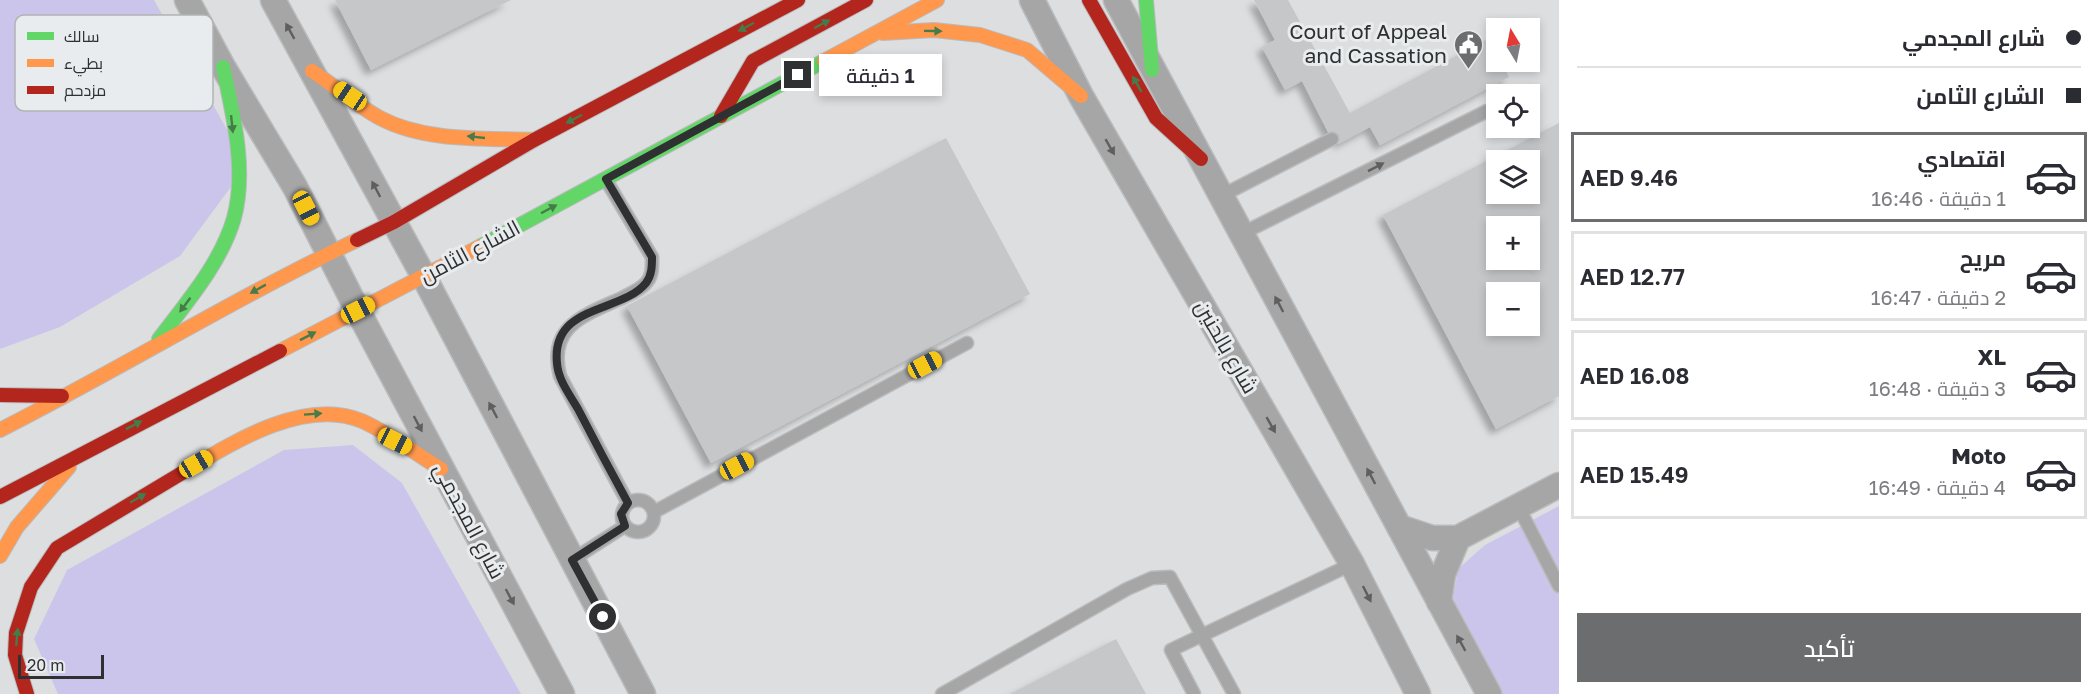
<!DOCTYPE html>
<html lang="ar">
<meta charset="utf-8">
<style>
body{margin:0;font-family:"Golos Text",Cairo,sans-serif;background:#f2f2f3;color:#2b2b33;direction:rtl;height:100vh;display:flex;flex-direction:column;font-size:22px;white-space:nowrap}
*{box-sizing:border-box;margin:0}
p{font-size:20px;color:#7c7c81}
.icon{flex:none;width:33px;height:33px;fill:none;stroke:currentColor;stroke-width:2;stroke-linecap:round;stroke-linejoin:round}
.map{position:relative;flex:1;overflow:hidden;direction:ltr}
.side{display:flex;flex-direction:column;background:#fff;width:540px}
.side>*{flex:none}
.banner{display:grid;align-content:center;height:132px;padding:0 18px;background:#fff}
.needle{width:39px;rotate:350deg}
.buttons{position:absolute;left:1486px;top:18px;display:grid;gap:12px}
.buttons a{display:grid;place-items:center;width:54px;height:54px;border-radius:0px;background:#fff;box-shadow:0 3px 9px #0003;font-size:30px}
.scale{position:absolute;left:18px;bottom:15px;width:86px;box-sizing:border-box;padding-left:6px;border:3px solid #2f3031;border-top:0;font-size:16px;line-height:21px;white-space:nowrap;color:#2f3031;-webkit-text-stroke:4px #e8ecee;paint-order:stroke}
.end{position:absolute;width:27px;height:27px;margin:-14px;border:8px solid #2f3031;background:#fff;box-shadow:0 0 0 3px #fff}
.from{border-radius:50%}
.bubble{position:absolute;height:42px;border-radius:0px;background:#fff;box-shadow:0 3px 9px #0003;font-size:20px;font-weight:600;line-height:42px;text-align:center;direction:rtl}
.car{position:absolute;width:18px;height:36px;margin:-18px -9px;border-radius:8px;box-shadow:0 0 4px 2px #0007;background:linear-gradient(#f5c518 24%,#345 0 40%,#f5c518 0 76%,#345 0 86%,#f5c518 0)}
.banner b{display:flex;align-items:center;gap:21px;height:57px;font-size:22px}
.banner b+b{border-top:2px solid #e1e1e2}
.banner i{width:15px;height:15px;background:#2b2b33}
ul{padding:0;list-style:none}
li{display:flex;align-items:center;gap:18px;height:90px;margin:0 12px 9px;padding:0 6px;border:3px solid #e1e1e2;border-radius:0px}
li div{flex:1}
li b{display:block;font-size:22px}
li em{font-style:normal;font-weight:600}
li.active{border-color:#6c6d6e}
li>.icon{width:54px;height:54px;stroke-width:1.5}
.button{display:flex;gap:12px;margin-top:auto;padding:12px 18px}
.button a{flex:1;height:69px;border-radius:0px;background:#6c6d6e;color:#fff;font-size:24px;font-weight:600;line-height:69px;text-align:center}
main{display:flex;flex:1;min-height:0}
.map>svg:first-child{display:block}
</style>
<main>
<section class="side">
<div class="banner">
<b><i class="from"></i>شارع المجدمي</b>
<b><i></i>الشارع الثامن</b>
</div>
<ul>
<li class="active"><svg class="icon" aria-label="car" viewBox="0 0 24 24"><path d="M5 17H2v-5l4-1 3-4h7l3 4 3 1v5h-3M9 17h6M6 11h13"/><circle cx="7" cy="17" r="2"/><circle cx="17" cy="17" r="2"/></svg><div><b>اقتصادي</b><p>1 دقيقة · 16:46</p></div><em>AED 9.46</em></li>
<li><svg class="icon" aria-label="car" viewBox="0 0 24 24"><path d="M5 17H2v-5l4-1 3-4h7l3 4 3 1v5h-3M9 17h6M6 11h13"/><circle cx="7" cy="17" r="2"/><circle cx="17" cy="17" r="2"/></svg><div><b>مريح</b><p>2 دقيقة · 16:47</p></div><em>AED 12.77</em></li>
<li><svg class="icon" aria-label="car" viewBox="0 0 24 24"><path d="M5 17H2v-5l4-1 3-4h7l3 4 3 1v5h-3M9 17h6M6 11h13"/><circle cx="7" cy="17" r="2"/><circle cx="17" cy="17" r="2"/></svg><div><b>XL</b><p>3 دقيقة · 16:48</p></div><em>AED 16.08</em></li>
<li><svg class="icon" aria-label="car" viewBox="0 0 24 24"><path d="M5 17H2v-5l4-1 3-4h7l3 4 3 1v5h-3M9 17h6M6 11h13"/><circle cx="7" cy="17" r="2"/><circle cx="17" cy="17" r="2"/></svg><div><b>Moto</b><p>4 دقيقة · 16:49</p></div><em>AED 15.49</em></li>
</ul>
<div class="button"><a>تأكيد</a></div>
</section>
<div class="map">
<svg width="1559" height="694" viewBox="0 0 1559 694">
<defs>
<filter id="shadow"><feDropShadow dx="-5.5" dy="5.5" stdDeviation="3" flood-color="#0004"/></filter>
</defs>
<rect width="100%" height="100%" fill="#dcdee0"/>
<path fill="#ccc5eb" d="M0,0H154L247,165L180,256L60,327L0,349Z
M353,445L402,483L521,694H58L34,639L67,570L284,450Z
M1559,506V694H1498L1452,605L1458,569L1485,545Z"/>
<path fill="#c5c7c8" fill-rule="evenodd" filter="url(#shadow)" d="M335,0H511L371,70Z
M1254,0H1288L1350,113L1489,38L1497,54V62H1501L1509,77L1380,145L1370,127L1338,144L1339,135L1328,132L1302,81L1285,90L1262,47L1275,40Z
M1559,123V396L1496,429L1383,215ZM1497,160H1530V194H1497ZM1497,226H1530V260H1497ZM1497,292H1530V326H1497Z
M946,138L1030,294L711,463L627,306Z
M1116,639L1146,694H1010Z"/>
<g fill="none" stroke-linecap="round" stroke-linejoin="round">
<defs>
<path id="lane" d="M606,180L652,257C652,266 653,276 646,283C640,290 629,294 622,298C585,315 547,326 560,376L628,503
M1221,196L1332,139
M1241,234L1487,111
M622 516a16 16 0 1 1 32 0a16 16 0 1 1-32 0Z
M1518,506L1559,586
M654,512L967,343
M572,560L625,526
M942,694L1127,589L1152,578L1170,577L1234,694
M1194,694L1171,650L1352,564"/>
<path id="street" d="M187,0L223,67L295,187L358,311L562,694
M273,0L424,277L643,694
M1032,0L1081,96L1352,564L1418,694
M1116,0L1489,694
M1399,527L1432,538H1458L1559,485
M1439,602L1443,574L1458,538"/>
<path id="fast" d="M1146,0L1152,70
M481,246L824,61
M159,339C187,302 221,263 234,218C247,170 233,114 223,67"/>
<path id="slow" d="M883,33L934,30L980,35L1027,50L1081,96
M824,61L937,0
M312,71C335,86 356,105 380,118C425,142 484,138 534,140
M280,351L481,246
M0,430C120,369 235,298 357,240
M187,470C235,441 306,397 362,421C389,433 416,454 441,469
M0,556L17,527L69,467"/>
<path id="jam" d="M1089,0L1156,118L1201,159
M721,116L753,61L866,0
M357,240L394,222L534,140L798,0
M0,395L62,396
M0,497L280,351
M27,694L15,655L16,633L31,587L57,548L187,470"/>
</defs>
<use href="#lane" stroke="#babbbc" stroke-width="15"/>
<use href="#street" stroke="#babbbc" stroke-width="27"/>
<use href="#fast" stroke="#babbbc" stroke-width="16"/>
<use href="#slow" stroke="#babbbc" stroke-width="16"/>
<use href="#jam" stroke="#babbbc" stroke-width="16"/>
<use href="#lane" stroke="#a6a6a6" stroke-width="12"/>
<use href="#street" stroke="#a6a6a6" stroke-width="24"/>
<use href="#fast" stroke="#63d668" stroke-width="14"/>
<use href="#slow" stroke="#ff974d" stroke-width="14"/>
<use href="#jam" stroke="#b3261e" stroke-width="14"/>
</g>
<defs><path id="oneway-solid" d="M-6-.8H1V-3.2L6.5 0L1 3.2V.8H-6Z" transform="scale(1.5)"/></defs>
<g fill="#467b4a">
<use href="#oneway-solid" transform="translate(822 24) rotate(-28)"/>
<use href="#oneway-solid" transform="translate(746 27) rotate(152)"/>
<use href="#oneway-solid" transform="translate(933 31) rotate(1)"/>
<use href="#oneway-solid" transform="translate(1137 84) rotate(-120)"/>
<use href="#oneway-solid" transform="translate(574 119) rotate(152)"/>
<use href="#oneway-solid" transform="translate(232 124) rotate(84)"/>
<use href="#oneway-solid" transform="translate(476 137) rotate(-174)"/>
<use href="#oneway-solid" transform="translate(549 209) rotate(-28)"/>
<use href="#oneway-solid" transform="translate(258 289) rotate(151)"/>
<use href="#oneway-solid" transform="translate(185 305) rotate(127)"/>
<use href="#oneway-solid" transform="translate(308 336) rotate(-27)"/>
<use href="#oneway-solid" transform="translate(313 414) rotate(-4)"/>
<use href="#oneway-solid" transform="translate(134 425) rotate(-27)"/>
<use href="#oneway-solid" transform="translate(138 498) rotate(-30)"/>
<use href="#oneway-solid" transform="translate(17 637) rotate(-85)"/>
</g>
<g fill="#5f5f60">
<use href="#oneway-solid" transform="translate(290 31) rotate(-119)"/>
<use href="#oneway-solid" transform="translate(1110 147) rotate(60)"/>
<use href="#oneway-solid" transform="translate(1376 167) rotate(-27)"/>
<use href="#oneway-solid" transform="translate(376 189) rotate(-118)"/>
<use href="#oneway-solid" transform="translate(1279 304) rotate(-118)"/>
<use href="#oneway-solid" transform="translate(493 410) rotate(-118)"/>
<use href="#oneway-solid" transform="translate(418 424) rotate(62)"/>
<use href="#oneway-solid" transform="translate(1271 425) rotate(60)"/>
<use href="#oneway-solid" transform="translate(1371 476) rotate(-118)"/>
<use href="#oneway-solid" transform="translate(1367 594) rotate(63)"/>
<use href="#oneway-solid" transform="translate(510 597) rotate(62)"/>
<use href="#oneway-solid" transform="translate(1461 643) rotate(-119)"/>
</g>
<g fill="none" stroke-linecap="round" stroke-linejoin="round">
<path stroke="#2f3031" stroke-width="8" d="M603,617L572,560L625,526L621,514L628,503C611,472 594,440 578,409C570,395 558,380 557,363C551,304 622,313 646,283C652,275 652,266 652,257L606,179L798,75"/>
</g>
<defs>
<symbol id="civic-pin" viewBox="-11 -11 22 30"><path d="M0 17L-7.5 6A9.5 9.5 0 1 1 7.5 6Z" fill="#6c6d6e" stroke="#e8ecee"/><path d="M-.6-6.5H3V-4.5H.6V-3L4-1V1h2V6H-6V1h2V-1L-.6-3ZM-1.2 2.5V6h2.4V2.5Z" fill="#fff"/></symbol>
</defs>
<g fill-rule="evenodd">
<use href="#civic-pin" x="1452" y="28" width="33" height="45"/>
</g>
<g text-anchor="middle" stroke-width="6" stroke-linejoin="round" paint-order="stroke">
<g font-size="21" fill="#2f3031" stroke="#e8ecee" text-anchor="end">
<text x="1447" y="39">Court of Appeal<tspan x="1447" dy="24">and Cassation</tspan></text>
</g>
<g font-size="21" fill="#2f3031" stroke="#e8ecee">
<text transform="translate(470 252) rotate(-28)" y="7">الشارع الثامن</text>
<text transform="translate(1226 347) rotate(60)" y="7">شارع بالحنين</text>
<text transform="translate(469 521) rotate(62)" y="7">شارع المجدمي</text>
</g>
</g>
<rect x="15" y="15" width="198" height="96" rx="9" fill="#e8ecee" stroke="#b0b4b5" stroke-width="1.5"/>
<rect x="27" y="32" width="27" height="8" fill="#63d668"/>
<rect x="27" y="59" width="27" height="8" fill="#ff974d"/>
<rect x="27" y="86" width="27" height="8" fill="#b3261e"/>
<g font-size="16" fill="#2f3031">
<text x="64" y="42">سالك</text>
<text x="64" y="69">بطيء</text>
<text x="64" y="96">مزدحم</text>
</g>
</svg>
<div class="buttons">
<a><svg class="needle" viewBox="-14 -14 28 28"><path d="M0-13l5 13h-10z" fill="#e53935"/><path d="M0 13l5-13h-10z" fill="#7c7c81"/></svg></a>
<a><svg class="icon" aria-label="locate" viewBox="0 0 24 24"><circle cx="12" cy="12" r="6"/><path d="M12 2v4M12 18v4M2 12h4M18 12h4"/></svg></a>
<a><svg class="icon" aria-label="layers" viewBox="0 0 24 24"><path d="M12 4l9 5-9 5-9-5zM3 14l9 5 9-5"/></svg></a>
<a>+</a>
<a>−</a>
</div>
<div class="scale">20 m</div>
<i class="end from" style="left:603px;top:617px"></i>
<i class="end" style="left:798px;top:75px"></i>
<div class="bubble" style="left:819px;top:54px;width:123px">1 دقيقة</div>
<i class="car" style="left:350px;top:96px;rotate:304deg"></i>
<i class="car" style="left:306px;top:208px;rotate:153deg"></i>
<i class="car" style="left:358px;top:310px;rotate:63deg"></i>
<i class="car" style="left:925px;top:365px;rotate:62deg"></i>
<i class="car" style="left:395px;top:441px;rotate:117deg"></i>
<i class="car" style="left:196px;top:464px;rotate:60deg"></i>
<i class="car" style="left:737px;top:466px;rotate:62deg"></i>
</div>
</main>
